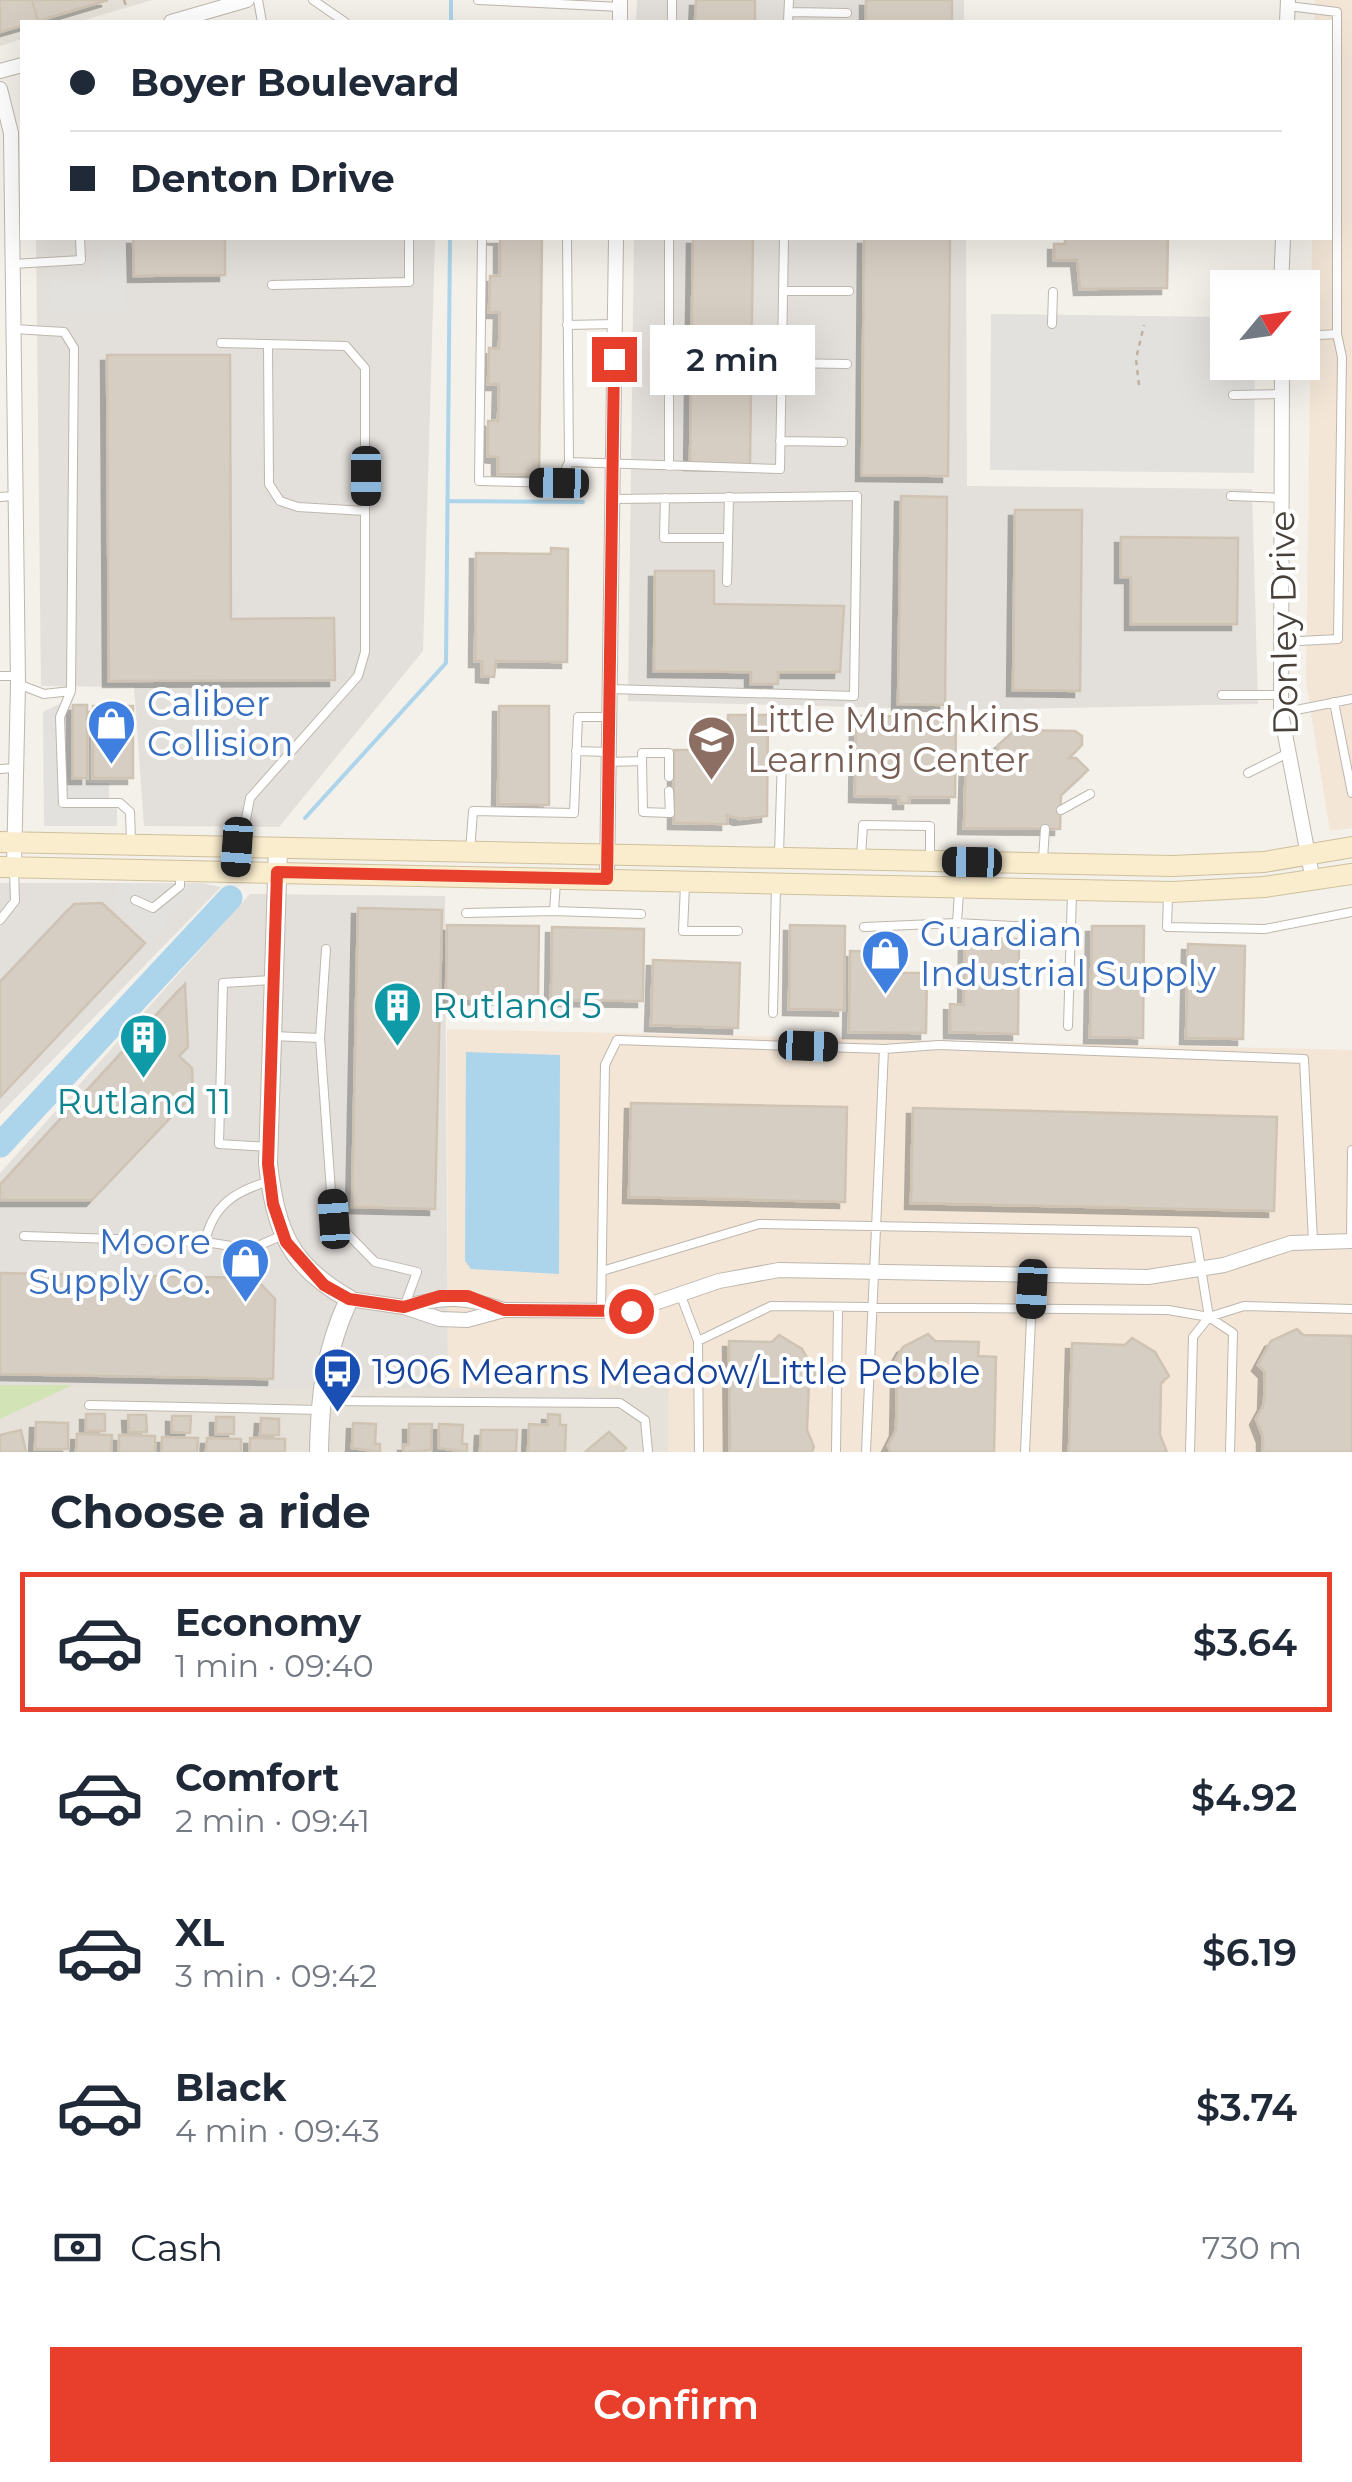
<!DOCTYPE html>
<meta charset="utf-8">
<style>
body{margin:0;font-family:Montserrat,sans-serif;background:#f2f2f3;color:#1f2937;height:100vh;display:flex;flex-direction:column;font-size:38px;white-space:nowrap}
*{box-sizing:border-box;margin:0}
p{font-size:32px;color:#747a83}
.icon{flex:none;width:55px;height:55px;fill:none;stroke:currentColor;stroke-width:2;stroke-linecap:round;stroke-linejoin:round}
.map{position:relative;height:1452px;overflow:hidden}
.details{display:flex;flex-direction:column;background:#fff;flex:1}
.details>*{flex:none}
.banner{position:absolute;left:20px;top:20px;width:1312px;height:220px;border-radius:0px;box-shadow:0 10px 40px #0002;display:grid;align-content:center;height:220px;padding:0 50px;background:#fff}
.needle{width:65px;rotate:61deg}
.controls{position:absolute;left:1210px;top:270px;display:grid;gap:20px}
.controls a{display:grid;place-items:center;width:110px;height:110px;border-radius:0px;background:#fff;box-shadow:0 10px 40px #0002;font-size:50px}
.end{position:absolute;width:45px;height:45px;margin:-22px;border:12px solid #e83f2c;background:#fff;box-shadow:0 0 0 5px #fff}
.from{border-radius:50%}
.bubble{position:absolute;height:70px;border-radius:0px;background:#fff;box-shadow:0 10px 40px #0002;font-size:32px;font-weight:600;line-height:70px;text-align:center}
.car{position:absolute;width:30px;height:60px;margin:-30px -15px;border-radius:12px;box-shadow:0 0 8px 2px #0007;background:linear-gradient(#222 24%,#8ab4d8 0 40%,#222 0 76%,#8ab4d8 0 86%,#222 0)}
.banner b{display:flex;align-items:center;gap:35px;height:95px;font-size:38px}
.banner b+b{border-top:2px solid #e0e1e3}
.banner i{width:25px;height:25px;background:#1f2937}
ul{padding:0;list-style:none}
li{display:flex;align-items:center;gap:30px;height:140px;margin:0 20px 15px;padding:0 30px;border:5px solid transparent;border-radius:0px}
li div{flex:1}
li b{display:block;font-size:38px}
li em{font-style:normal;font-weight:600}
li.selected{border-color:#e83f2c}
li>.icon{width:90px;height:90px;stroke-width:1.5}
h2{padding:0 50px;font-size:45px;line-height:120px}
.pay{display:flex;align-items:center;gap:25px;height:110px;padding:0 50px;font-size:38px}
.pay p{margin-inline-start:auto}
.primary-button{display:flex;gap:20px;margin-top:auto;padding:20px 50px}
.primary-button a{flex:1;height:115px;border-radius:0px;background:#e83f2c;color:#fff;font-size:40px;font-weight:600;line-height:115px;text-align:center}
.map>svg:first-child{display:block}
</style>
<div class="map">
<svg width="1352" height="1452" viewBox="0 0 1352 1452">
<defs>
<filter id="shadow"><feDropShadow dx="-6" dy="6" stdDeviation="0" flood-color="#0004"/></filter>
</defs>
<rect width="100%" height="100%" fill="#f4f0ea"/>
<path fill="#e7e2d9" d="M0,0H152L78,22H22V39L0,46Z
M169,1384L669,1385L668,1452H0V1385Z"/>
<path fill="#f3e6d7" d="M1315,0H1352V828L1330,831L1306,682L1312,238H1330V22H1314Z
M447,1029L1352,1050V1452H668L669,1385L448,1388Z"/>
<path fill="#e3dfdb" d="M637,0H964V22H636Z
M36,238H435L423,651L279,827L144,826L134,687L41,686Z
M634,238H966L967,486L1252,489L1258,704L963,710L628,701Z
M0,883H201L221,887L0,1114Z
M250,894L445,896L448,1388L0,1385V1173Z"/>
<path fill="#d2e4b6" d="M0,1385H73L0,1419Z"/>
<path fill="#e3e1de" d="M100,248H126V310H50V280L100,281Z
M991,314L1227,317L1228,362L1255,363L1254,473L990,470Z
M57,705H87V783H109V804L117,805V826H44L43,712Z
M120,883H201L151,939L112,904Z"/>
<path fill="#acd4eb" d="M466,1052L560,1055L559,1274L471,1269L465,1261Z"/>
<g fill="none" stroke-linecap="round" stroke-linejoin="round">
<path stroke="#acd4eb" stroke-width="4" d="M451,22V0
M448,501L583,502
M305,818L446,663L450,238"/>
<path stroke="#acd4eb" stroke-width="25" d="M0,1145L230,898"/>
</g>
<path fill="#d7cec3" stroke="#cfc3b4" stroke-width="2.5" filter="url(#shadow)" d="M0,0H32L38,21L0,32Z
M32,0H108L38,21Z
M696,0H755V22H695Z
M866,0H952V22H866Z
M133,238H225V275L134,276Z
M490,238H542L539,475L498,474V457L488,456V421H498L499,384H488L489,348L499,349L500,312H489L490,276H500V239Z
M693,238H753L750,465L690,464Z
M864,238H950L948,476L862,475Z
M1065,238H1168L1167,288L1080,289L1077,260H1054V244H1065Z
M107,355H230L231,619L334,618L335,680L109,681Z
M901,496L947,497L945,705L898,704Z
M1015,510H1082L1080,691L1013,690Z
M1121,537L1238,538L1237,624H1131V577H1121Z
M551,548L568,549L567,662L496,661L494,677L482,676V661H475L476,553L551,554Z
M655,571H714V604L844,606L840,672H778V684H751V672L654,671Z
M73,705H87V778H73Z
M93,706H133V778H93Z
M499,706H549V805L498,804Z
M728,715H768L767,816L740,819L727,815V824L674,823V750H728Z
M856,716L956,717L955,797H909V803H899V797L855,796Z
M1015,730L1075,731L1082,736V745L1069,758H1076L1088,770L1061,795L1060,829L964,828L966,759L998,760V745Z
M102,903L145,943L0,1097V982L74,904Z
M358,908L442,910L435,1209L352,1207Z
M447,925L539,926L538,999L446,998Z
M790,925L845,926L844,1010L789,1009Z
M1092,926H1144L1143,1038L1090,1037Z
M552,927L644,929L643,1001L551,1000Z
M965,937L1019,939L1018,1034L950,1032V1004L964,1005Z
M1188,944L1245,946L1243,1039L1186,1038Z
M850,951L897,952V973H927L926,1033L849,1032Z
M653,960L740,963L738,1028L651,1025Z
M185,984L188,1047L179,1056L192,1068L193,1094L92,1200H0V1185Z
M631,1103L847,1107L845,1202L629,1197Z
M913,1108L1277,1117L1274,1211L911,1203Z
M0,1273L255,1278L275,1299L273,1379L0,1374Z
M1297,1329L1303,1335L1352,1336V1452H1263V1437L1256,1419L1264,1404L1265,1372L1258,1365L1271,1341Z
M928,1334L935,1341L979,1342L978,1356L996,1357L994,1452H891L888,1446L896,1430L897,1378L890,1370L903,1347Z
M779,1335L802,1349L816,1374L809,1381L807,1430L814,1447L812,1452H730L729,1341L772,1342Z
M1132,1338L1155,1352L1169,1376L1161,1383L1160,1435L1167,1452H1069L1072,1343L1125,1345Z
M86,1414H105V1431H86Z
M548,1414L560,1415V1425H566L565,1452H528L529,1424L548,1425Z
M128,1415H146L147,1432H129Z
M172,1416H191L190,1433L172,1432Z
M216,1417H234V1434H216Z
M261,1418L279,1419V1435H260Z
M36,1422L68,1423V1449H35Z
M353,1423L376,1424L375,1444H380V1452L352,1448Z
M409,1424H432L431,1450L404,1452V1445H409Z
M439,1424L463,1425L462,1444H467V1452L439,1448Z
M21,1430L26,1452H0V1435Z
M481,1430H517L516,1452H480Z
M609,1432L626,1448L622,1452H585Z
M77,1434L112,1435L111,1452H76Z
M119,1435L155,1436V1452H119Z
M162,1437L198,1438L197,1452H162Z
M207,1438L241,1439V1452H206Z
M250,1438L285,1439V1452H250Z"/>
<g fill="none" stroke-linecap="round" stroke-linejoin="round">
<defs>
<path id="service" d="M258,0L262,22
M313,0L345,22
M478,0L620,7
M789,12L847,13
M672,22V0
M788,22L789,0
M482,238L479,481L559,483L569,462L780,469L784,238
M567,238L569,462
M669,238V466
M13,264L81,260L80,238
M272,285L409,282V238
M783,291H849
M1052,324L1053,292
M567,325L615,324
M14,329L64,332L74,348L71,691L60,717L63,803H120L130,812L131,840
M1302,336L1337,334
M221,343L346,346L365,368V652L358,676L250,798L236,871
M268,344L269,484L280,501L298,507L365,511
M782,363L847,364
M1233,395L1281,394
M780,441L843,442
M1231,496L1283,498
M0,497L15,496
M665,498L664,538H728
M727,582L729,497
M1281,642L1338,639L1342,357L1337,334V12L1288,6
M0,676H17
M18,684L44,694L71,691
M610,689L854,696L857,496L613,499
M1222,695H1281
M1334,702L1352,793
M1281,713L1352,699
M576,751L609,752
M642,761L643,812L670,813L669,791
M609,762L642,761V753H669V777
M0,769L16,768
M1248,773L1286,754
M1061,810L1090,794
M470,852L473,811L574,813L578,717H610
M779,854L782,757
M861,857L863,825L930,826V857
M1043,859L1045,829
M556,882L554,911L641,914
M685,885L683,931H738
M959,891L957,923L1033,927
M1168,896L1167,927L1265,929L1352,912
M135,900L153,908L180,886V875
M466,913L554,911
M0,920L15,901L14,870
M864,927L957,923
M773,1013L776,887
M1068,1026L1072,893
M272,1036L320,1038L333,1219L375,1262L417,1272L404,1307
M320,1038L326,949
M269,1147L219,1144L223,983L272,980
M270,1181C235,1191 213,1205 205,1242L251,1249L283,1235
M24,1236L205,1242
M1351,1241L1352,1150
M602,1271L759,1224L1195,1232L1209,1317L1233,1333L1230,1452
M681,1296L698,1341L699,1452
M601,1312L605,1065L617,1040L884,1049L939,1045L1304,1059L1313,1241
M698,1341L771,1306L1168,1310L1209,1317L1244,1306L1352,1309
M325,1401L620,1403L645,1420L648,1452
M89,1405L320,1410
M836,1452L838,1310
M866,1452L884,1049
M1025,1452L1033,1274
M1190,1452L1193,1337L1209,1317"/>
<path id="minor" d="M171,22L247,0
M620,22V0
M1287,22L1288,0
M0,71L22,65
M0,89L11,133L18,684L14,867
M1281,288L1283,238
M1282,362L1281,713L1313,881
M607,879L616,238
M349,1299L404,1307L440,1319L467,1320L504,1310L631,1311L719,1281L779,1270L1148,1277L1224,1265L1291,1243L1352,1241
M404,1307C443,1296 466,1296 504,1310"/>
<path id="tertiary" d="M278,848L268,1164C276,1231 289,1265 349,1299C325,1351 320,1395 319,1452"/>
<path id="secondary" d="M0,842L1172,866L1264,862L1352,847
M0,867L1172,892L1264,887L1352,874"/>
</defs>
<use href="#service" stroke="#beb7ad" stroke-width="10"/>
<use href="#minor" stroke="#beb7ad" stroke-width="16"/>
<use href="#tertiary" stroke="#beb7ad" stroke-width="20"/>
<use href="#secondary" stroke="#cfc09d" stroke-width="22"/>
<path stroke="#bfb2a0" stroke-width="2.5" stroke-dasharray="5 5" stroke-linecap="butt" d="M124,0L126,6
M1139,385L1136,359L1144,325"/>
<use href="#service" stroke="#fff" stroke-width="8"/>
<use href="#minor" stroke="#fff" stroke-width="14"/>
<use href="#tertiary" stroke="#fff" stroke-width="18"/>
<use href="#secondary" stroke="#faedcd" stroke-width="20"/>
</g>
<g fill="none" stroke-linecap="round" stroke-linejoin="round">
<path stroke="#e83f2c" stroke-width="12" d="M614,359L607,879L277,872L268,1164L273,1204L286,1242L324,1285L349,1299L404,1307L440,1296H468L504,1310L631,1311"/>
</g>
<defs>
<symbol id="shop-pin" viewBox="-11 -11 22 30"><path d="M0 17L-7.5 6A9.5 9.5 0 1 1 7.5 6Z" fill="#3f7fe0" stroke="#fff"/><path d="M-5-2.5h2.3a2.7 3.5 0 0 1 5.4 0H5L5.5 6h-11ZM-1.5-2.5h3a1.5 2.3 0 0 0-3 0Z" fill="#fff"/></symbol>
<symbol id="school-pin" viewBox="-11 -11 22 30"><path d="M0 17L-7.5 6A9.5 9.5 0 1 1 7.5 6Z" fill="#8d6e63" stroke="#fff"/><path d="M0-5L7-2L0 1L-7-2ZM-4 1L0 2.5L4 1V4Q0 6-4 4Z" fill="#fff"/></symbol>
<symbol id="building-pin" viewBox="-11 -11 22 30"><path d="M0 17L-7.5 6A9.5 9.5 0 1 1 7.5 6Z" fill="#0f9aa8" stroke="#fff"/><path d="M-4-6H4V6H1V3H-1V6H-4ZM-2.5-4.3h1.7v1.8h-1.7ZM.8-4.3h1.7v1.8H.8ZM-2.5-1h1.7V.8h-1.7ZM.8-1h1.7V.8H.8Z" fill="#fff"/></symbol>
<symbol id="bus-pin" viewBox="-11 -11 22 30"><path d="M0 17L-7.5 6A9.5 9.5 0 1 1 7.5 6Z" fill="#1a4fb4" stroke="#fff"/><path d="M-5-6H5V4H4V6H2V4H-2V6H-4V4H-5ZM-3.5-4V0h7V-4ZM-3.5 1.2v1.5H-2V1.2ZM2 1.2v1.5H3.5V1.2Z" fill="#fff"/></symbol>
</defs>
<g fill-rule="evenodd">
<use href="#shop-pin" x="84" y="696" width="55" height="75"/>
<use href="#school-pin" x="684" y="712" width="55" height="75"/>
<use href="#shop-pin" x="858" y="926" width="55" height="75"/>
<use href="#building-pin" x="370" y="978" width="55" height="75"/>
<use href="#building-pin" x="116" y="1010" width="55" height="75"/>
<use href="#shop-pin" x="218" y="1234" width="55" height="75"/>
<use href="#bus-pin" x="310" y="1344" width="55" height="75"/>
</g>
<g text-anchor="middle" stroke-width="8" stroke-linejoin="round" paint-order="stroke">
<g font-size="35" fill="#474139" stroke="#fff">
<text transform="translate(1284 623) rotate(-91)" y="12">Donley Drive</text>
</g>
<g font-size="35" fill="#366cbe" stroke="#fff" text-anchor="start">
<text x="147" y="716">Caliber<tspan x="147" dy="40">Collision</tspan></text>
<text x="920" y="946">Guardian<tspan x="920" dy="40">Industrial Supply</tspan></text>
<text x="211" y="1254" text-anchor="end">Moore<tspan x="211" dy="40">Supply Co.</tspan></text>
</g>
<g font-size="35" fill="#785e54" stroke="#fff" text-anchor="start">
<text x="747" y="732">Little Munchkins<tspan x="747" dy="40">Learning Center</tspan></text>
</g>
<g font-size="35" fill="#0d838f" stroke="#fff" text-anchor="start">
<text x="432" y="1018">Rutland 5</text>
<text x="144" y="1114" text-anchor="middle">Rutland 11</text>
</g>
<g font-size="35" fill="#164399" stroke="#fff" text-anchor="start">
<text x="372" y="1384">1906 Mearns Meadow/Little Pebble</text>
</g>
</g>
</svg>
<div class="controls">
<a><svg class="needle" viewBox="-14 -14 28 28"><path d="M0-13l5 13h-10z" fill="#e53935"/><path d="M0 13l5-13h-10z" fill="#747a83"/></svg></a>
</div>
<i class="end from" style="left:631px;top:1311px"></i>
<i class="end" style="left:614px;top:359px"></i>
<div class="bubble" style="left:650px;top:325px;width:165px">2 min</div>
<i class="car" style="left:366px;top:476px;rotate:180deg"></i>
<i class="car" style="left:559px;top:483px;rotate:271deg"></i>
<i class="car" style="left:237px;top:847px;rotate:184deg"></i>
<i class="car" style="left:972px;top:862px;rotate:271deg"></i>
<i class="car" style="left:808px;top:1046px;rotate:92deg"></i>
<i class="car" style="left:334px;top:1219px;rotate:356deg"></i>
<i class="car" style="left:1032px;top:1289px;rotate:183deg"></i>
<div class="banner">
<b><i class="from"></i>Boyer Boulevard</b>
<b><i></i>Denton Drive</b>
</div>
</div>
<section class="details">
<h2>Choose a ride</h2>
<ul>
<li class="selected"><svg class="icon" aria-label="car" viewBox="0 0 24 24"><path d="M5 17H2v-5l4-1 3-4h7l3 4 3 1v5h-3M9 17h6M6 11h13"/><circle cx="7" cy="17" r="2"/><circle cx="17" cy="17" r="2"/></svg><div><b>Economy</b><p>1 min · 09:40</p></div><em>$3.64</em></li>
<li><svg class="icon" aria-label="car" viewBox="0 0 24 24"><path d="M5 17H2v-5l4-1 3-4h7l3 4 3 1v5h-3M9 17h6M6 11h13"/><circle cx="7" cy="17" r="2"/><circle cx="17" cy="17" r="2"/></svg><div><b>Comfort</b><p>2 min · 09:41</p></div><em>$4.92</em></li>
<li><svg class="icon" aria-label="car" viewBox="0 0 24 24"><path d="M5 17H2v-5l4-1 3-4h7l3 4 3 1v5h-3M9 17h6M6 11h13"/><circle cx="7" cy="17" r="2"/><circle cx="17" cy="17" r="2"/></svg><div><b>XL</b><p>3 min · 09:42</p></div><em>$6.19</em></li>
<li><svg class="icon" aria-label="car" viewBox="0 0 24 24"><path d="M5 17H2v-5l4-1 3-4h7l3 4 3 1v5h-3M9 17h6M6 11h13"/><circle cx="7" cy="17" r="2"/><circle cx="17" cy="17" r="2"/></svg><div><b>Black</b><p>4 min · 09:43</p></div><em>$3.74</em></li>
</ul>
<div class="pay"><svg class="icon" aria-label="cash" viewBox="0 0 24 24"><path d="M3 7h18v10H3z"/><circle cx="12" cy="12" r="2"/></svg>Cash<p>730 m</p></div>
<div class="primary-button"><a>Confirm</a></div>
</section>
